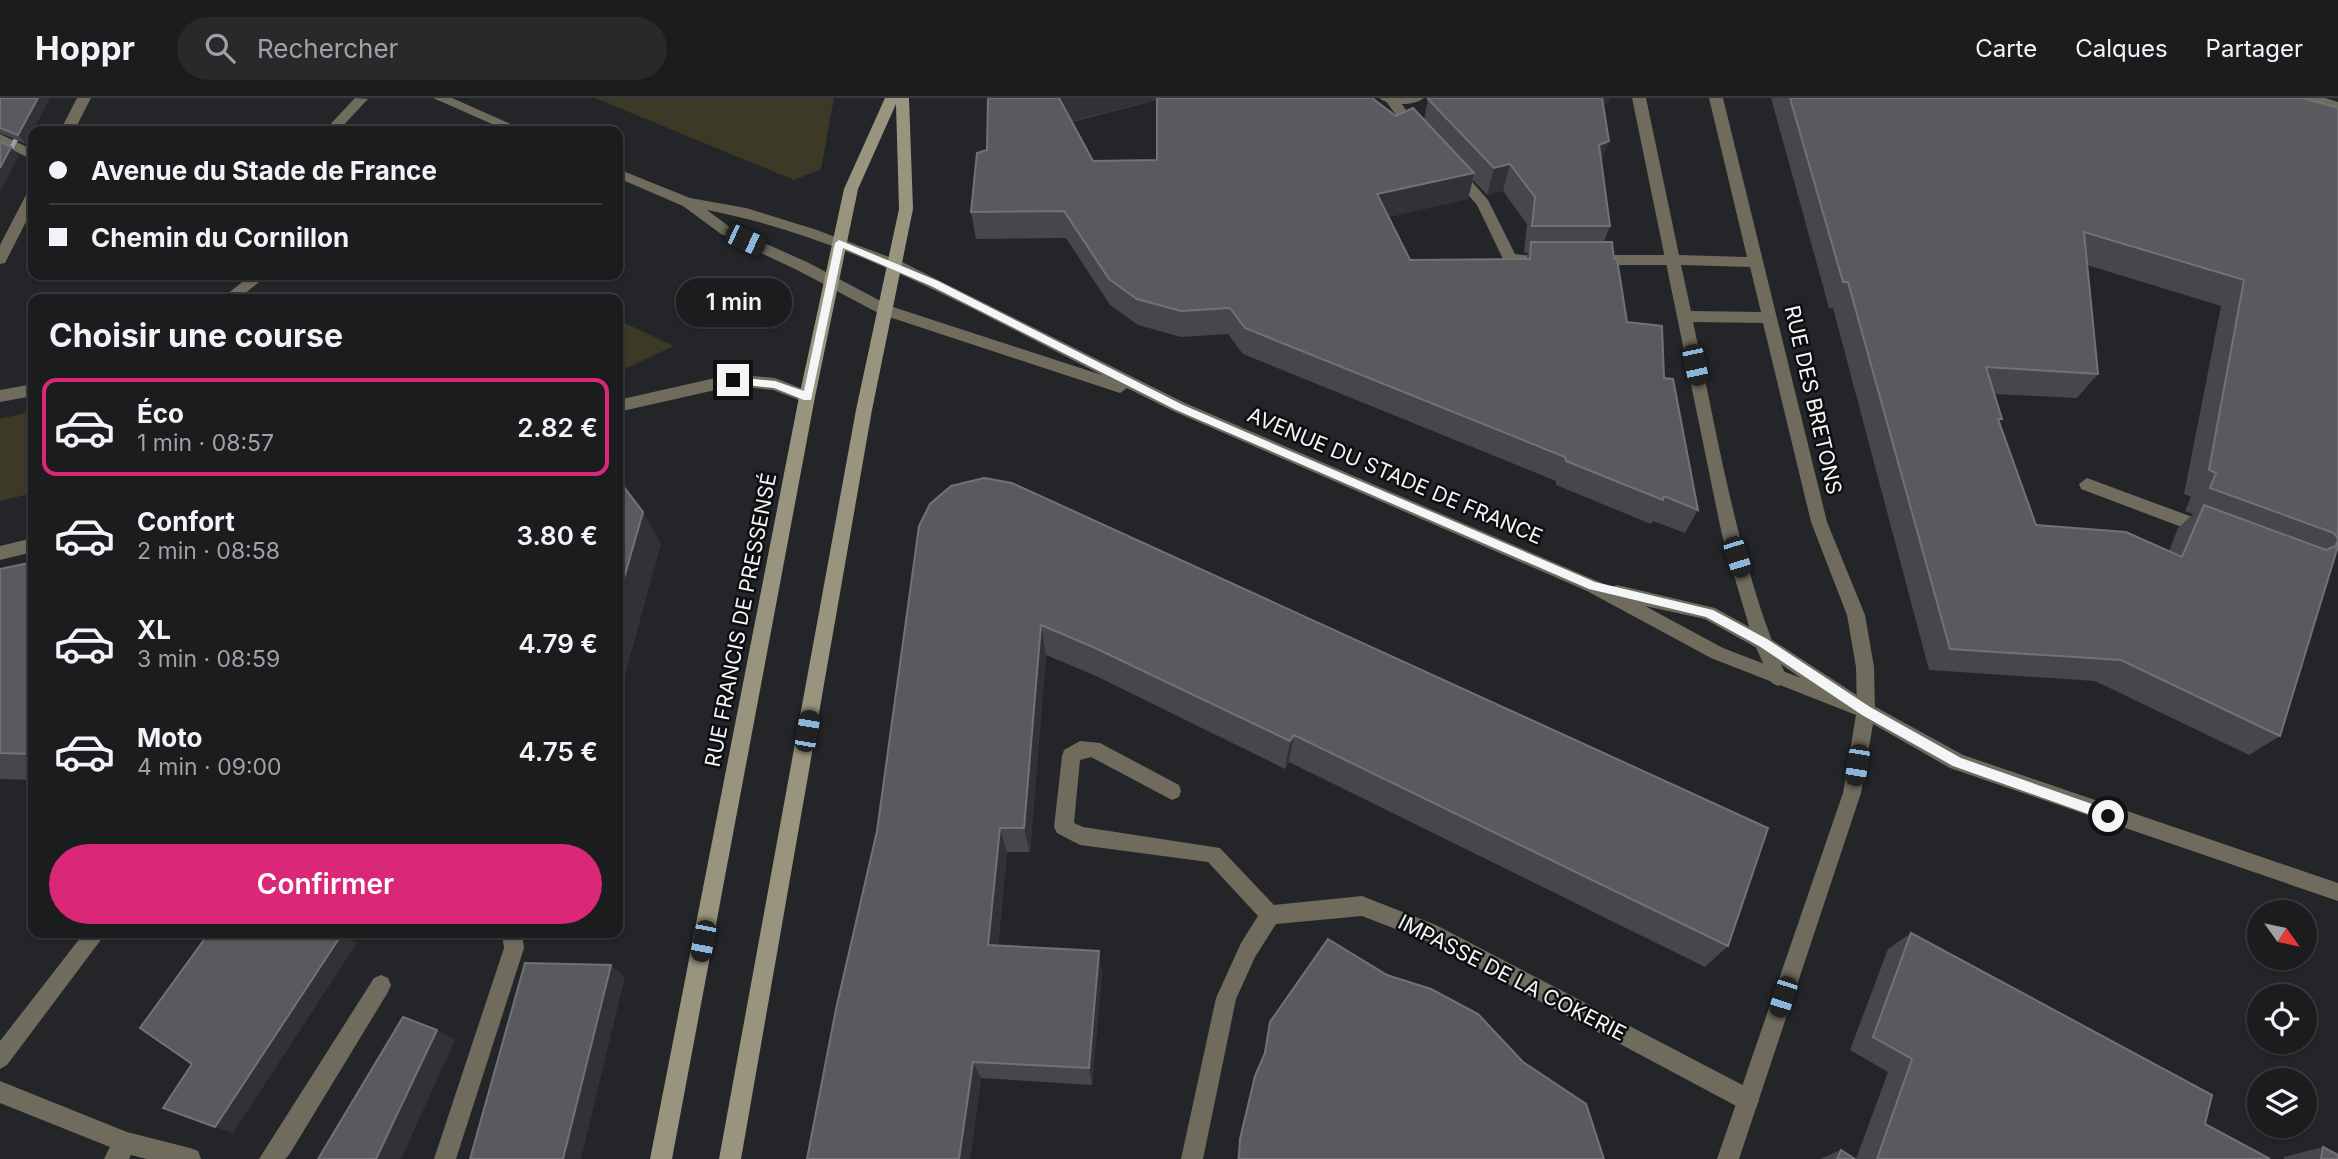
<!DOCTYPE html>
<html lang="fr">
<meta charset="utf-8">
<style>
body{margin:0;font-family:Inter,sans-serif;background:#27292b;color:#f1f3f6;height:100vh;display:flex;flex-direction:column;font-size:26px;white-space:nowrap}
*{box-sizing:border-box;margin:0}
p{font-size:23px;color:#9fa1a4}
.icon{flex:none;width:38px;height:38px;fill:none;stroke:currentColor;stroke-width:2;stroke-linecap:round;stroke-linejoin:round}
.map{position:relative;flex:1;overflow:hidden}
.side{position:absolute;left:28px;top:196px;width:595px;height:644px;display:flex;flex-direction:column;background:#1a1c1e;border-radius:14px;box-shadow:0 2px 5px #0004,0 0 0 2px #383a3c}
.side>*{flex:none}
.top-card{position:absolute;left:28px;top:28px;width:595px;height:154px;border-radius:14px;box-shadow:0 2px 5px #0004,0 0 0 2px #383a3c;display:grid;align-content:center;height:154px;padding:0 21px;background:#1a1c1e}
.needle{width:46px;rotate:123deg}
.controls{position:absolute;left:2247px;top:802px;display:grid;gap:14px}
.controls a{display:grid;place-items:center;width:70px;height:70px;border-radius:50%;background:#1a1c1e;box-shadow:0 2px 5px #0004,0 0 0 2px #383a3c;font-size:35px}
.end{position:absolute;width:32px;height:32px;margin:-16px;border:9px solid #f4f5f7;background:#111;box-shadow:0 0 0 4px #111}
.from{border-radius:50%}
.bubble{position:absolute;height:49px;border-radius:24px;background:#1a1c1e;box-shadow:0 2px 5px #0004,0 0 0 2px #383a3c;font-size:23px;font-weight:600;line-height:49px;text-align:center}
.car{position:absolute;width:21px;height:42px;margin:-21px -10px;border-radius:9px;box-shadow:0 0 5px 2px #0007;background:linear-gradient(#222 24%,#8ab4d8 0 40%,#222 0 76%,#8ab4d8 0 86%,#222 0)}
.top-card b{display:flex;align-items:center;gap:24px;height:66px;font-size:26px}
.top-card b+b{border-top:2px solid #383a3c}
.top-card i{width:18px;height:18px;background:#f1f3f6}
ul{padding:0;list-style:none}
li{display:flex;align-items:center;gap:21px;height:98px;margin:0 14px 10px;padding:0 7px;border:4px solid transparent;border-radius:14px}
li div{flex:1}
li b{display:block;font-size:26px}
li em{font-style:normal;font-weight:600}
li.selected{border-color:#db2777}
li>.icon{width:63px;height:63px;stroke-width:1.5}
h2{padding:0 21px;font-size:32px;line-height:84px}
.primary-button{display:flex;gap:14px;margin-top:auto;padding:14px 21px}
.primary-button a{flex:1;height:80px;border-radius:42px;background:#db2777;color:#fff;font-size:28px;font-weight:600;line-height:80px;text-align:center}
header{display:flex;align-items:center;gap:42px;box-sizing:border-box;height:98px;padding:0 35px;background:#1a1c1e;border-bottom:2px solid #383a3c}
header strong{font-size:33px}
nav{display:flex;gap:38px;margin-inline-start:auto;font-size:24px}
.search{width:490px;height:63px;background:#27292b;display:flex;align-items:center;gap:18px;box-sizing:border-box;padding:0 24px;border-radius:38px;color:#9fa1a4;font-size:26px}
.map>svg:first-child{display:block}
</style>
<header>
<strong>Hoppr</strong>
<div class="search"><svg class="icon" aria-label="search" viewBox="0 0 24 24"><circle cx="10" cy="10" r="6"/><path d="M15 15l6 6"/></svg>Rechercher</div>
<nav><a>Carte</a><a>Calques</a><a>Partager</a></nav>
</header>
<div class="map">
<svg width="2338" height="1061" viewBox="0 0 2338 1061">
<rect width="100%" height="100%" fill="#232528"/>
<path fill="#3d3927" d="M595,0H834L821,71L794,82Z
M618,222L674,248L618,274Z
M33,313V395L0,403V321Z"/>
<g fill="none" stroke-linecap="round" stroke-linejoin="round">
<path fill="#6f6c5e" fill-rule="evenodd" d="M1387,0H1397L1422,33L1420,36H1410L1385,2Z
M1455,68L1460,70L1488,102L1515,156L1543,159L1545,163L1543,167L1522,168L1504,163L1477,107L1448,73Z
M1594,157H1674L1681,162L1674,167H1594L1587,162Z
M2087,380L2214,427L2216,432L2214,437L2208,439L2081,391L2079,386Z
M1080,643L1100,645L1179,687L1181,693L1179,699L1172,702L1091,659L1080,662L1074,725L1083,729L1220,750L1274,807L1362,798L1436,827L1756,994L1759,1002L1756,1010L1748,1013L1740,1010L1429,844L1362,818L1276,826L1255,859L1236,901L1203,1061H1181L1216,900L1241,845L1258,818L1208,764L1080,747L1057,735L1054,729L1062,658L1064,652Z
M84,835H106L7,967L0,971V943Z
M502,835H522L524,850L456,1061H434L504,850Z
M381,877L388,880L391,887L388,894L289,1057L285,1061H259L374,880Z
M0,983L127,1034L190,1050L198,1053L201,1061H147L131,1057L129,1061H104L110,1049L0,1005Z"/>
<path fill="#6f6c5e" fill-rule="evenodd" d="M77,0H91L74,33H60Z
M355,0L368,1L338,33H324Z
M0,36L33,52V62L0,46Z
M33,92V110L5,165L0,166V147L26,97Z
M251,177H268L238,201H221Z
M33,286V298L0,304V292Z"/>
<path fill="#6f6c5e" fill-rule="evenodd" d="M1379,0H1424C1413,8 1390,8 1379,0Z
M1632,0H1646L1679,157L1747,159L1709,0H1723L1827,424L1865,517L1874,569L1875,613L1872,619L1866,621L1860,619L1857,613L1856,569L1847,517L1811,424L1763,225L1693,224C1719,344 1738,467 1787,580L1784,585L1778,588L1772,585L1754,545L1722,437ZM1681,167L1750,169L1761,214L1691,213Z
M2303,0H2325L2338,4V12L2305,3Z
M733,276L775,280L813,295L815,299L807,305L773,292L733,288L618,314V302Z
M33,440V454L0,462V448Z"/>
<path fill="#6f6c5e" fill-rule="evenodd" d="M433,0H452L526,33H508Z
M618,71L690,100L746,110L814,131L900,163L1185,305L1611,489L1617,487L1715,510L1769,540L1872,607L1963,657L2338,785V803L1950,670L1873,626L1861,695L1739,1061H1717L1843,695L1856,617L1711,560L1587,493L1173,313L1127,290L1120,295L880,216L799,173L721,136L683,108L618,80ZM707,112C849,139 975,213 1102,277L890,208L809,165L731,130ZM1645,508L1705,521L1757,550L1801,580L1723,550Z"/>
<path fill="#99947d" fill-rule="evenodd" d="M885,0H909L913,111L872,312L741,1061H719L856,312L899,111L896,6L858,91L815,299L672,1061H650L799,299L844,91Z"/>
<path stroke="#9e9fa1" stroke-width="4.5" d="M0,71L38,0"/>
</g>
<path fill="#45474b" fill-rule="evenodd" d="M0,0L26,46L0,35Z
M988,0H1372L1396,18L1424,22L1428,1L1603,9L1601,64L1610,128L1604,144L1614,161L1627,224L1664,280L1698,412L1685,435L1653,423L1651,426L1556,387V383L1243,256L1228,236L1181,239L1138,227L1110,207L1066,140L976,141L971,114L987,52ZM1157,2V62L1093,63L1072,24ZM1473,82L1487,97L1503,93L1527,126L1524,155H1528L1526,161L1410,162L1388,119L1468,101Z
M1771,0H2303L2338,449L2280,638L2249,657L2095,583L1929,572L1833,210H1829ZM2087,167L2221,208L2184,396L2191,399L2185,413L2193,416L2178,430L2169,453L2036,427L1999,324L2002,321L1994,296L2077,300L2098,276Z
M919,428L1728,848L1705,869L1289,664L1285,671L1096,578L1046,557L1030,754H1007L998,848L1102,873L1092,987L981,980L970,1061L877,733Z
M33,464V682L0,681V471Z
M1911,835L2205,1026L2270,1061H1856L1888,974L1850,952L1888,851Z
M1270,924L1604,1061H1237L1238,1052L1255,978L1263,959Z
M2323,1049L2338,1061H2284V1059Z
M1841,1052L1855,1061H1820Z"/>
<path fill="#303235" d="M38,0H50L26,46L18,37Z
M1059,0H1164L1061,26Z
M1600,0H1611L1592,22Z
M1609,43L1599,70V47Z
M11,49L19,58L0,94V70Z
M1510,66L1503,93L1487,97L1494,70Z
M1474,75L1468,101L1372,123L1377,96Z
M643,414L661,446L618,603V501Z
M1041,527L1046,557L1030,754L1024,730Z
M1294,637L1289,664L1285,671L1290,643Z
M1000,730L1007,754L996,868L988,847Z
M342,836L357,845L233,1035L215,1029Z
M1099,853L1102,873L1092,987L1089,970Z
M611,867L625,879L581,1061H563Z
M437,932L455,942L401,1061H376Z
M973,964L981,980L970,1061H959Z"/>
<path fill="#585a5d" stroke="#707276" stroke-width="2" fill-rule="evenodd" d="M0,0H38L18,37L0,30Z
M988,0H1059L1093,63L1157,62V0H1372L1396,18L1413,10L1474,75L1377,96L1410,162L1530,161L1531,144H1612L1614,161H1617L1627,224L1662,228L1664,280L1673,281L1698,412L1664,398L1663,402L1613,382L1566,363L1565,359L1245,230L1230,210L1181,213L1137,201L1109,181L1064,113L971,114L977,55L987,52Z
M1431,0H1602L1609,43L1599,47L1610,128H1532L1535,99L1510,66L1494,70L1428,1Z
M1790,0H2303L2338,10V448L2280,638L2121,562L1950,551L1848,184H1843ZM2084,134L2244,182L2209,372L2216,375L2210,390L2334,435L2338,441L2336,448L2326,452L2204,407L2182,459L2126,434L2036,427L1998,321H2002L1986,269L2098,276Z
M0,44L11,49L0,70Z
M984,380L1012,385L1768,730L1728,848L1294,637L1290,643L1093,549L1041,527L1024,730H1000L988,847L1099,853L1089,970L973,964L959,1061H807L836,911L877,733L919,428L930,406L951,388Z
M618,384L621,385L643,414L618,501Z
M33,464V656L0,655V471Z
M209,835H338L342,836L215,1029L163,1010L192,966L140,930Z
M1911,835L2212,997L2205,1026L2270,1061H1877L1912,961L1873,939Z
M1328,841L1387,877L1431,891L1478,916L1523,964L1586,1006L1604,1061H1239L1240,1041L1255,978L1265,955L1270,924Z
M525,865L611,867L563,1061H470Z
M403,919L437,932L376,1061H318Z
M2323,1049L2338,1057V1061H2321Z
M1841,1052L1855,1061H1837Z"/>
<path fill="#f4f5f7" d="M839,142L938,183L1183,307L1595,484L1713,512L1767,541L1870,609L1961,660L2112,713V722L2108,723L1953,668L1862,617L1759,548L1706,519L1589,491L1176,312L931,188L843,150L811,302H804L774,290L729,285V280L733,279L775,283L804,293L835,145Z"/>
<g text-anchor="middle" stroke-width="5" stroke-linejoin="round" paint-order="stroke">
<g font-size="21" fill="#f4f5f7" stroke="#0d0e10">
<text transform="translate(1813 302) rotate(77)" y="7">RUE DES BRETONS</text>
<text transform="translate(1395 378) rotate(23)" y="7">AVENUE DU STADE DE FRANCE</text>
<text transform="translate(741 522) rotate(-79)" y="7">RUE FRANCIS DE PRESSENSÉ</text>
<text transform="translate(1512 880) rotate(27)" y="7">IMPASSE DE LA COKERIE</text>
</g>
</g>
</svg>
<div class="controls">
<a><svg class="needle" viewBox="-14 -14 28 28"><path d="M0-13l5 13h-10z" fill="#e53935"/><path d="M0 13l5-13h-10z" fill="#9fa1a4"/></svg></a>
<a><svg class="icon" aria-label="locate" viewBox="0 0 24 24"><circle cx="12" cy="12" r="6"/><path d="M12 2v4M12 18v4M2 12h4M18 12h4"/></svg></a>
<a><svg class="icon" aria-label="layers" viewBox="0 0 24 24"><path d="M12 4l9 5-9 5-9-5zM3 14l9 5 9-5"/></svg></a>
</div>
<i class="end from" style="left:2108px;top:718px"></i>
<i class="end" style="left:733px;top:282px"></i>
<div class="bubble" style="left:676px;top:180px;width:116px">1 min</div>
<i class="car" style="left:745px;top:142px;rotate:115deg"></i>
<i class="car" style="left:1695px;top:267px;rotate:168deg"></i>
<i class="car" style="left:1737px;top:459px;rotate:163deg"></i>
<i class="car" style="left:807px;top:633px;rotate:10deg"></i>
<i class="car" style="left:1857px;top:667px;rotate:189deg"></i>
<i class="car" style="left:703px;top:843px;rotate:191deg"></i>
<i class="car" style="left:1783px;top:899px;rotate:198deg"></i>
<div class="top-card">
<b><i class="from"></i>Avenue du Stade de France</b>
<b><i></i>Chemin du Cornillon</b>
</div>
<section class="side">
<h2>Choisir une course</h2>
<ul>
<li class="selected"><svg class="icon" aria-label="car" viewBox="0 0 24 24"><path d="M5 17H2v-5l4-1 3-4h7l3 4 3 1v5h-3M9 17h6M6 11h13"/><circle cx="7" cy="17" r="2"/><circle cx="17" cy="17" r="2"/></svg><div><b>Éco</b><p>1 min · 08:57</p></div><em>2.82 €</em></li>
<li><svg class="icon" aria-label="car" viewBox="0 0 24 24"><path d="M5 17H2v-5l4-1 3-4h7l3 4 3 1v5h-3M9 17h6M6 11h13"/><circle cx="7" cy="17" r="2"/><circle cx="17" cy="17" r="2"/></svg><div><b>Confort</b><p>2 min · 08:58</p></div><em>3.80 €</em></li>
<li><svg class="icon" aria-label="car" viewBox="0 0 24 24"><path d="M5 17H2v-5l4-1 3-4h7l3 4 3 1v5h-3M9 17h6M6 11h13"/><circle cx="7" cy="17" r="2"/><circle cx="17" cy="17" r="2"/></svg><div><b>XL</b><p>3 min · 08:59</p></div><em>4.79 €</em></li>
<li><svg class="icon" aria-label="car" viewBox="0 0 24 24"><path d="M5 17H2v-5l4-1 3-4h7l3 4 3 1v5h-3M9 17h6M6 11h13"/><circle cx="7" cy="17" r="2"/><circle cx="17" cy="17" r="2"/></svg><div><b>Moto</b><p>4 min · 09:00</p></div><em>4.75 €</em></li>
</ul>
<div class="primary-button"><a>Confirmer</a></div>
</section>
</div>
